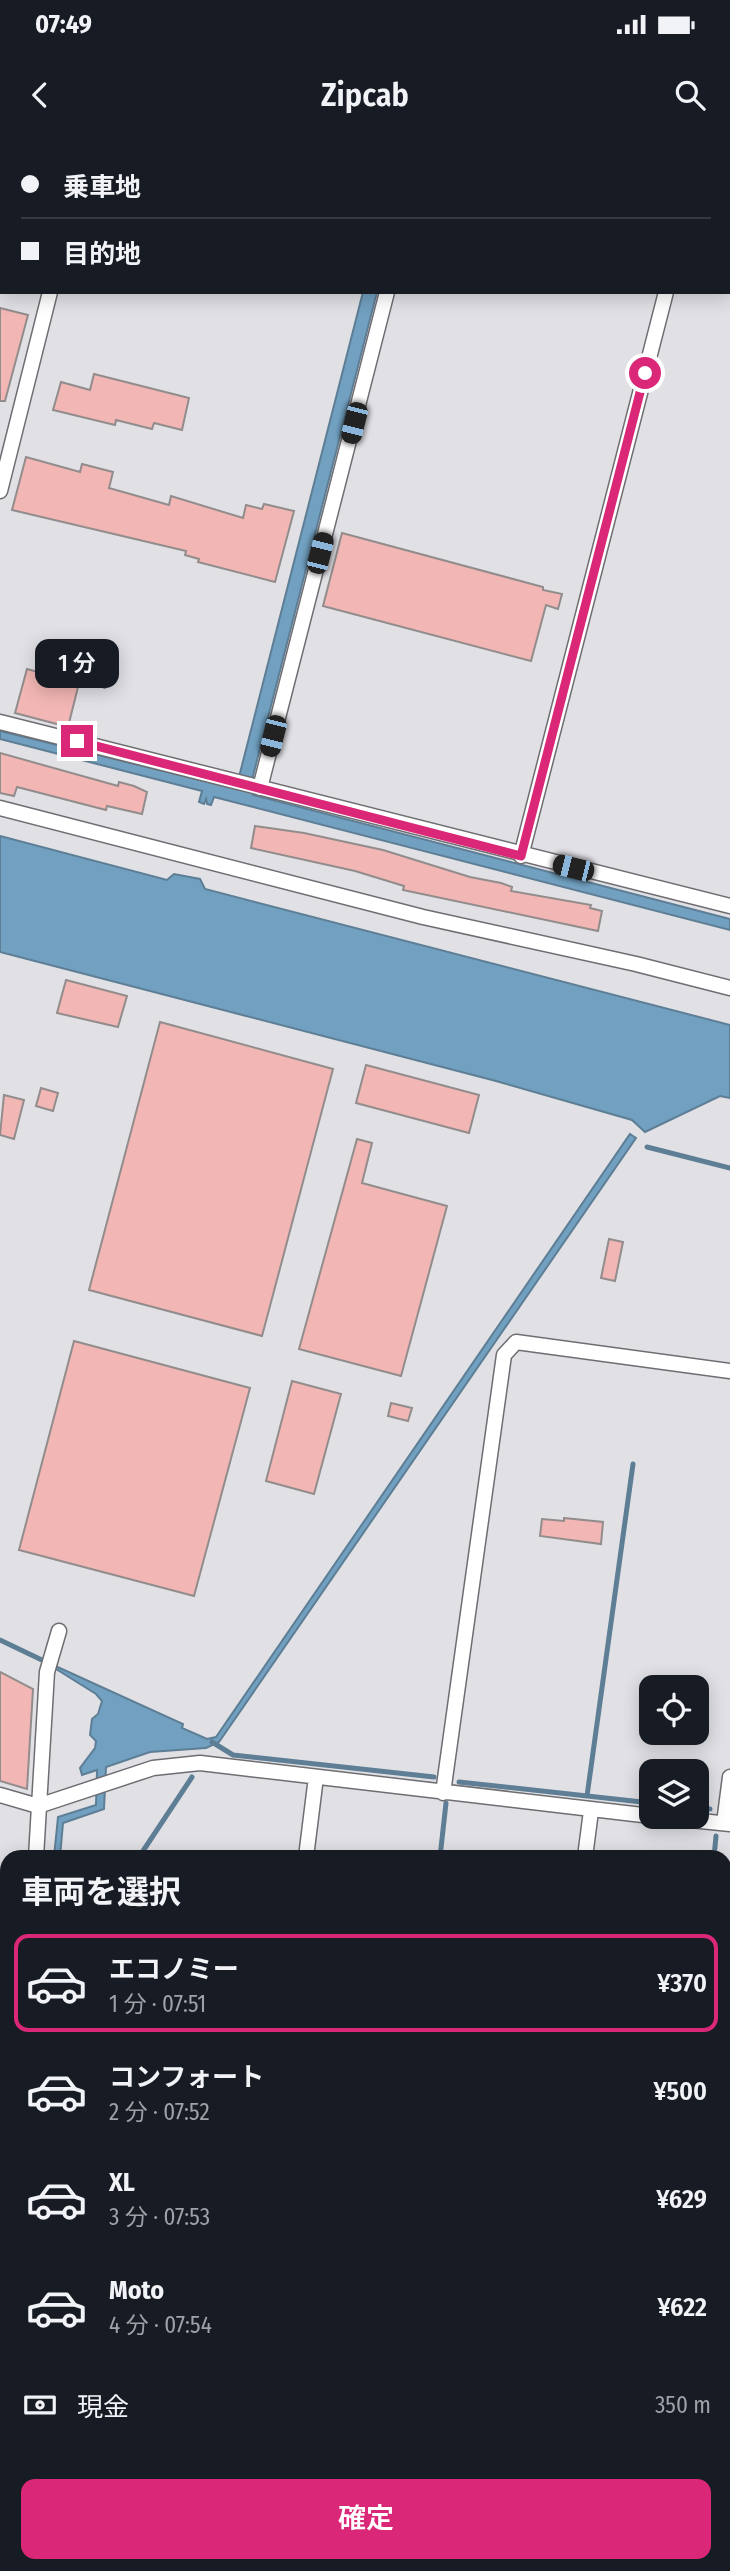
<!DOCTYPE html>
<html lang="ja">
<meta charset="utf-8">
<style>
body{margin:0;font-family:"Fira Sans Condensed","Noto Sans JP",sans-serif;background:#242831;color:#f1f3f6;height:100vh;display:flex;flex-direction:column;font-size:26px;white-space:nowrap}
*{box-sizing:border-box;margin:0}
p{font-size:23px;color:#9ea1a6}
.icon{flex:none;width:38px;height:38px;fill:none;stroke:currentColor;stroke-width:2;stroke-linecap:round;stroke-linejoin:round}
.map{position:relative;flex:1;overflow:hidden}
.side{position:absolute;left:0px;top:1710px;width:732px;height:723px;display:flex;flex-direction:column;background:#171b24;border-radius:21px 21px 0 0;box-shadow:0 4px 18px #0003}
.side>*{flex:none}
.guide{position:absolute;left:0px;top:0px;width:732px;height:154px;box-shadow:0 4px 18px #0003;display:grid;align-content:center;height:154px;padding:0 21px;background:#171b24}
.buttons{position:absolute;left:639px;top:1535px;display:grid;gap:14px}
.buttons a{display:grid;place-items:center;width:70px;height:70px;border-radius:14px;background:#171b24;box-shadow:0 4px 18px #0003;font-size:35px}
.end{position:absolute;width:32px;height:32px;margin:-16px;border:9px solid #db2777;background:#fff;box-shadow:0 0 0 4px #fff}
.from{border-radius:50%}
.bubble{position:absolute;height:49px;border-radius:14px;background:#171b24;box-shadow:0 4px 18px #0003;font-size:23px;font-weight:600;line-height:49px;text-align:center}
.car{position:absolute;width:21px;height:42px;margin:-21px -10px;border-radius:9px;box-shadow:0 0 5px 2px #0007;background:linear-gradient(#222 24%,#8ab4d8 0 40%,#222 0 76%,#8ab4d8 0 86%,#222 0)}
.guide b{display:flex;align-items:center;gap:24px;height:66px;font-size:26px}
.guide b+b{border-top:2px solid #363941}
.guide i{width:18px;height:18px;background:#f1f3f6}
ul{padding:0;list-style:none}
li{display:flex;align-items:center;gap:21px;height:98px;margin:0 14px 10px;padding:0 7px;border:4px solid transparent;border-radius:14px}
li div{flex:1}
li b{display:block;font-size:26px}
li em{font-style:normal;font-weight:600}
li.current{border-color:#db2777}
li>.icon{width:63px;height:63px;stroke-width:1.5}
h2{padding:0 21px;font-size:32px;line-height:84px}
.pay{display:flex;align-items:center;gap:18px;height:77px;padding:0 21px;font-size:26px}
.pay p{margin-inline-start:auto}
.cta{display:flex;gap:14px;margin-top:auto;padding:14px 21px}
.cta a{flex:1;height:80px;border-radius:14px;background:#db2777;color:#fff;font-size:28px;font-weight:600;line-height:80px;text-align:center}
.status{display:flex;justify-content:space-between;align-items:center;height:49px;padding:0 35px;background:#171b24;direction:ltr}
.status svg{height:19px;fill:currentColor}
header{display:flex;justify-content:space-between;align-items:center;height:91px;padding:0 21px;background:#171b24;font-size:32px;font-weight:600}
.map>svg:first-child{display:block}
</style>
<div class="status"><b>07:49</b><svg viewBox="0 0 49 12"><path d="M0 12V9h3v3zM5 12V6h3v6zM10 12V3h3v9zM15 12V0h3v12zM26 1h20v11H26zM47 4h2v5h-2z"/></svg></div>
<header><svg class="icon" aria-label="back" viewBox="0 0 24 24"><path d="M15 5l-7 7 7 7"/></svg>Zipcab<svg class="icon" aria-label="search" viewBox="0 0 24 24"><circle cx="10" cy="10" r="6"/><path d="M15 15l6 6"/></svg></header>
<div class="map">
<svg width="730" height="2431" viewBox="0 0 730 2431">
<rect width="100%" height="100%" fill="#e1e0e5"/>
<path fill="#71a0c0" stroke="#5d7e95" stroke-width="2" d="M363,152H377L253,636V655L730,779V790L214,657L211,665L207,664L206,659L204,664L199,662L202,651L0,599V591L233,648L240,633Z
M0,696L167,740L174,734L200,739L205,749L730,885V958L720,956L645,992L632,980L496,941L0,812Z
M630,994L636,998L219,1602L206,1608L150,1612L106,1627L104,1669L63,1683L60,1717H54L58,1677L96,1665L97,1630L82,1635L80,1628L95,1608L96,1601L90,1595L92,1579L98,1574L102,1561L96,1554L40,1519L183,1584L182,1588L207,1599L216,1597Z
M7,2247V2333L0,2431V2346Z"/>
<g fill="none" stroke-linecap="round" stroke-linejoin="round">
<path stroke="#5d7e95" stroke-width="5" d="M647,1007L730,1028
M0,1500L44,1521
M212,1602L233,1615L434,1637
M459,1642L651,1663
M587,1656L633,1324
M696,1668L710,1669
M139,1717L192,1637
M440,1717L446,1663
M714,1717L716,1696
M0,1828H7
M724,2207L730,2208
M82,2431L83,2426
M345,2431L346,2426
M622,2431V2426"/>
</g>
<path fill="#f2b7b4" stroke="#928c8c" stroke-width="2" d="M0,168L28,175L5,261H0Z
M94,234L189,258L182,290L154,283L152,289L116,280L115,285L53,270L61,242L90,250Z
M26,317L80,332L82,324L113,332L109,348L169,365L171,356L243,378L246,365L262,369L264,364L294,371L275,442L198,422L199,419L185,415L186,411L12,370Z
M342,393L543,447V450L562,454L558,469L546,465L531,521L323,466Z
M94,517L113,522L105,548L87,543Z
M27,529L79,543L68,587L15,573Z
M0,613L118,646L119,642L134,646L147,652L142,674L107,666L106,670L17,647L14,656L0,653Z
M255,686L304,693L383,710L470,737L501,743L512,747L511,751L591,765L590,768L602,771L598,791L403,750L404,746L355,731L251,708Z
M66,840L127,856L118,887L57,873Z
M160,882L333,929L262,1196L89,1150Z
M366,925L479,955L469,993L356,963Z
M41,948L58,953L53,971L36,966Z
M4,955L24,960L14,999L0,995Z
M357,999L372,1003L362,1043L447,1066L401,1236L299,1209Z
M609,1099L623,1102L615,1141L601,1138Z
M74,1201L250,1248L194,1456L19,1410Z
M292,1241L341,1254L314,1354L266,1341Z
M391,1263L412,1268L408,1281L388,1276Z
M564,1378L603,1382L601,1404L540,1396L542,1379L564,1381Z
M0,1532L33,1549L27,1649L0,1641Z"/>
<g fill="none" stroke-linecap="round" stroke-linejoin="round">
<defs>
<path id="street" d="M87,2L88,0
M426,2V0
M704,2L705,0
M0,351L50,152
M0,582L730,766
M260,648L387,152
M0,668L423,777L636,824L730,848
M521,716L666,152
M443,1653L504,1215L516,1202L730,1231
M0,1655L38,1666L153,1628L200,1623L651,1676
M652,1676L730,1684
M724,1683L730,1637
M36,1717L47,1532L59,1491
M306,1717L316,1637
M585,1717L591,1671
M0,1838H7
M0,2133H7
M0,2260L7,2169
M224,2431L225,2426
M490,2431V2426"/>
<path id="highway" d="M0,1975L7,1976
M0,2001L7,2002
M724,2081L730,2082
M724,2105L730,2106"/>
</defs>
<use href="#street" stroke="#6e6d72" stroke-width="17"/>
<use href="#highway" stroke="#6e6d72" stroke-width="29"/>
<use href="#street" stroke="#fff" stroke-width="14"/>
<use href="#highway" stroke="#fff" stroke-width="26"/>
</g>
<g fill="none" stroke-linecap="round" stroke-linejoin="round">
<path stroke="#db2777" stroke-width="9" d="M77,601L521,716L645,233"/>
</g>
</svg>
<div class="buttons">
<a><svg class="icon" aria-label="locate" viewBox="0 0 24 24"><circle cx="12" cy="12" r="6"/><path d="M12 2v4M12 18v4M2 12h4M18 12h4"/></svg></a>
<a><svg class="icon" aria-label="layers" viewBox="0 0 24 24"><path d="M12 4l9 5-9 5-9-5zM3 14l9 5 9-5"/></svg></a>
</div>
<i class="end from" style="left:645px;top:233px"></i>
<i class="end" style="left:77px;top:601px"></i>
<div class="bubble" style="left:35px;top:499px;width:84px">1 分</div>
<i class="car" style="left:354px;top:283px;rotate:194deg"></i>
<i class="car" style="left:320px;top:413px;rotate:14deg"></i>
<i class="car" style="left:273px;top:596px;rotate:194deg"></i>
<i class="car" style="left:573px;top:728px;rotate:284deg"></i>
<div class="guide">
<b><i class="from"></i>乗車地</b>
<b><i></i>目的地</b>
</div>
<section class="side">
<h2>車両を選択</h2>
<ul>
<li class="current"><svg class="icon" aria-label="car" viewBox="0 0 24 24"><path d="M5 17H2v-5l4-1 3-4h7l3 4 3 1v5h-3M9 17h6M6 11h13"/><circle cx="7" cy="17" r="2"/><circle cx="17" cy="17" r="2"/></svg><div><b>エコノミー</b><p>1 分 · 07:51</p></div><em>¥370</em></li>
<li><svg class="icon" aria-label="car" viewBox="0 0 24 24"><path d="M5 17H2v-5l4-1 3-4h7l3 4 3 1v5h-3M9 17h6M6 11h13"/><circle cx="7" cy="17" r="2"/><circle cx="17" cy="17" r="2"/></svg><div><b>コンフォート</b><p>2 分 · 07:52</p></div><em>¥500</em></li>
<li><svg class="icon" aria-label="car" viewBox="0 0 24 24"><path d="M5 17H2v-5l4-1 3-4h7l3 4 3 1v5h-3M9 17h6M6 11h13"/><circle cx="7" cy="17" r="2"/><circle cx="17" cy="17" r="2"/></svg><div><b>XL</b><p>3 分 · 07:53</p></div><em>¥629</em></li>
<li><svg class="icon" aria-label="car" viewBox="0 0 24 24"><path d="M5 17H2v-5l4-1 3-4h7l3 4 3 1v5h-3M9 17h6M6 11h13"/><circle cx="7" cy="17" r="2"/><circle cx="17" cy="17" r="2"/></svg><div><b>Moto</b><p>4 分 · 07:54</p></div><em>¥622</em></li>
</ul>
<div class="pay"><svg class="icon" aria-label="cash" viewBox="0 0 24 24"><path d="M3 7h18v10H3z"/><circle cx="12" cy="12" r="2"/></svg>現金<p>350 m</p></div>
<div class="cta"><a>確定</a></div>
</section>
</div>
